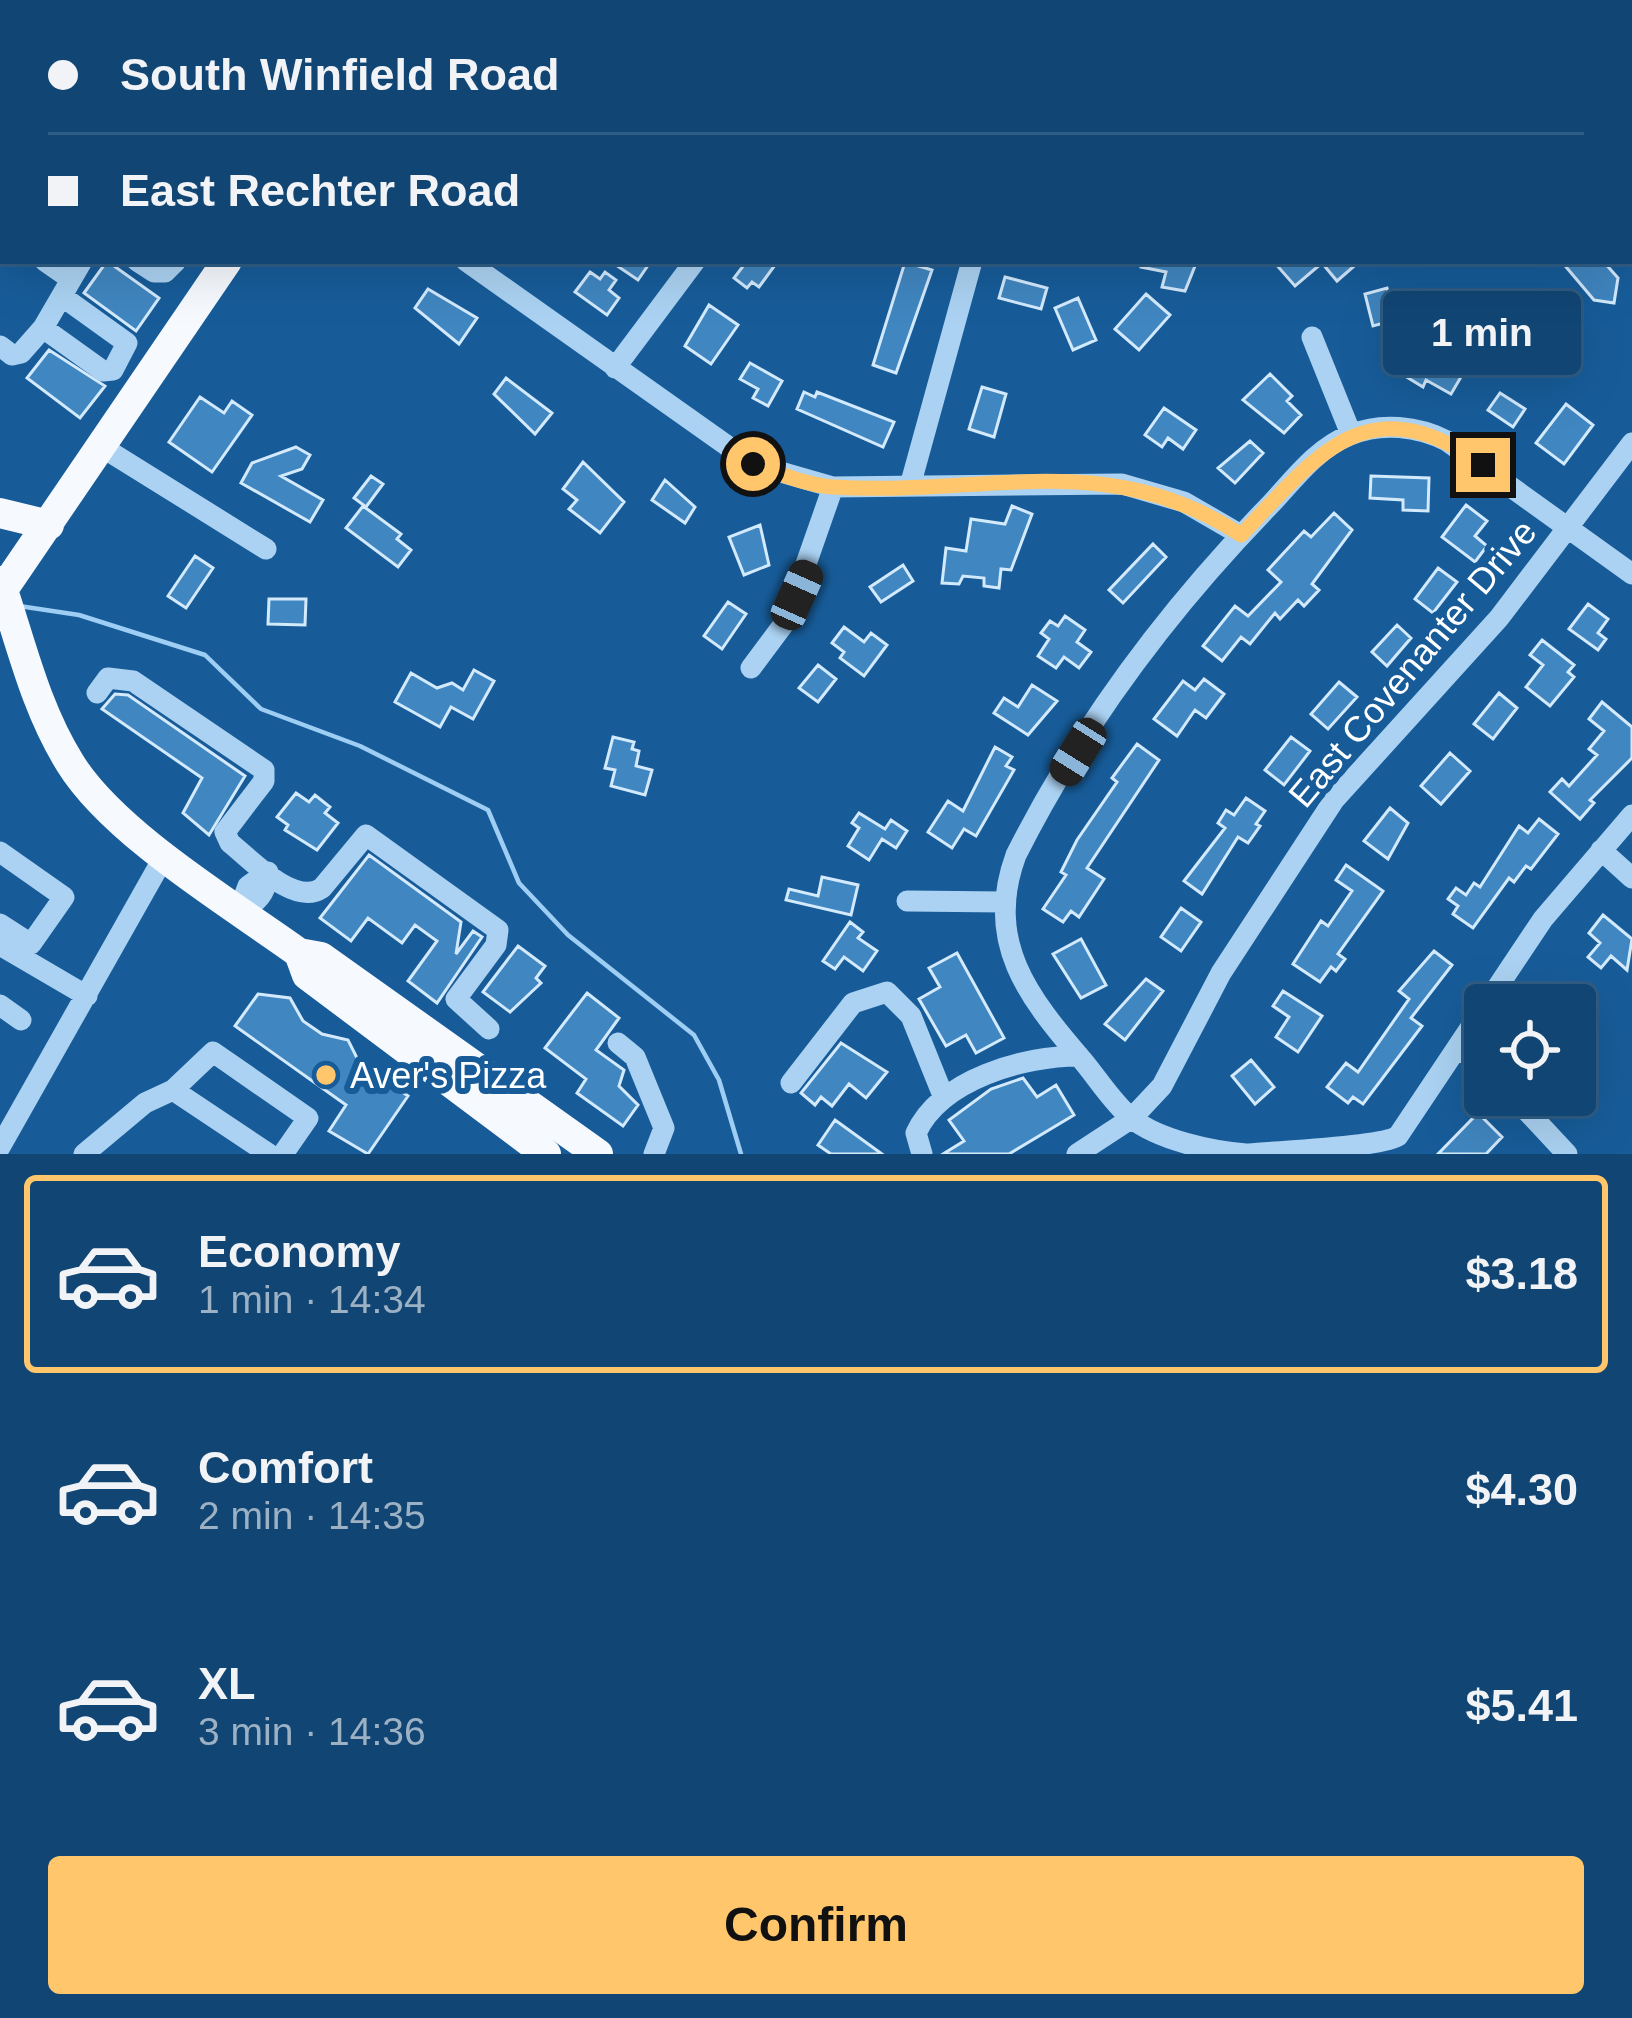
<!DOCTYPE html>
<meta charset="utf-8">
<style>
body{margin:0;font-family:Arial,sans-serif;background:#1a4c78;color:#f1f3f6;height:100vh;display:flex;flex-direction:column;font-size:45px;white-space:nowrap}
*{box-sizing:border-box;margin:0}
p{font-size:39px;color:#9cb1c4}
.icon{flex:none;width:66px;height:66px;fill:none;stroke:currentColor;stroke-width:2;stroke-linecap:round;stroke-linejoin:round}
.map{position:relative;height:1154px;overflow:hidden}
.details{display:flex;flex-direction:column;background:#114573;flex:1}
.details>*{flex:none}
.top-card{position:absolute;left:0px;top:0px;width:1632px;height:264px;box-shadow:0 12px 48px #0002,0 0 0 3px #305d85;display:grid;align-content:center;height:264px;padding:0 48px;background:#114573}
.tools{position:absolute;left:1464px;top:984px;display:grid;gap:24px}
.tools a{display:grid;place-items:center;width:132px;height:132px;border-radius:12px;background:#114573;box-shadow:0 12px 48px #0002,0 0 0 3px #305d85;font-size:60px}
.end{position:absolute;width:54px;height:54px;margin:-27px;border:15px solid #ffc66c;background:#111;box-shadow:0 0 0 6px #111}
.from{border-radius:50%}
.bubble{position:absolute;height:84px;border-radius:12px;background:#114573;box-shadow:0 12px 48px #0002,0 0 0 3px #305d85;font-size:39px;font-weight:600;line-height:84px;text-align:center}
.car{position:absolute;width:36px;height:72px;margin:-36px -18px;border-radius:15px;box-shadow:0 0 9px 3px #0007;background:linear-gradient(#222 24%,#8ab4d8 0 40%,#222 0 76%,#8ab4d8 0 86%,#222 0)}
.top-card b{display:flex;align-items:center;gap:42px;height:114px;font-size:45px}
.top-card b+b{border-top:3px solid #305d85}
.top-card i{width:30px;height:30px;background:#f1f3f6}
ul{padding:21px 0 0;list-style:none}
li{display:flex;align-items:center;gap:36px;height:198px;margin:0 24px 18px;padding:0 24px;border:6px solid transparent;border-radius:12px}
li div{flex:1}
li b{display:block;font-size:45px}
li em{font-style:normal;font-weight:600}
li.current{border-color:#ffc66c}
li>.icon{width:108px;height:108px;stroke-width:1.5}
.cta{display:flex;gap:24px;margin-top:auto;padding:24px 48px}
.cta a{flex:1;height:138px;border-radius:12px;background:#ffc66c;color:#111;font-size:48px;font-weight:600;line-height:138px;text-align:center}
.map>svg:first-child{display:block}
</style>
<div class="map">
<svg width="1632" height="1154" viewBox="0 0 1632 1154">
<rect width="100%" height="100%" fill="#175c99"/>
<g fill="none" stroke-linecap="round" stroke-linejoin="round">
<path stroke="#9ecef4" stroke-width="4.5" d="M19,606L79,615L205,655L261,709L360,746L488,810L519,883L568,935L694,1035L719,1080L741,1154"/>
</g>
<path fill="#4086c0" stroke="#d3e9fc" stroke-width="3" d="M107,261L159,298L136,331L84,293Z
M610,261H651L638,280Z
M747,261H778L759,287L752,282L747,288L734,278Z
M1142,261H1197L1185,291L1162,287L1166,272L1141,267Z
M1273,261H1360L1337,281L1322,263L1295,286Z
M1561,261H1603L1618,278L1614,303L1594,300Z
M905,262L932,270L896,373L873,365Z
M590,272L600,279L605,272L616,280L609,290L619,298L607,315L575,292Z
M1005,277L1047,288L1041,309L999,298Z
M1387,288L1395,320L1373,326L1365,294Z
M428,289L477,318L459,344L415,308Z
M1146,294L1170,315L1139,350L1115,329Z
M1078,298L1096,340L1073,350L1055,308Z
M709,305L738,325L711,364L685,346Z
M1427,336L1468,365L1451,394L1426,380L1423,387L1405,376Z
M49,350L105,386L80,418L27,378Z
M750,363L782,381L768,406L753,398L758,389L740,379Z
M1270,374L1292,396L1287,401L1301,415L1284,433L1243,400Z
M506,378L552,413L535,434L494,394Z
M982,387L1006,394L994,437L969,429Z
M804,392L815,397L817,392L894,422L883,447L797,409Z
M1500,393L1525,409L1513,427L1488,410Z
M200,397L224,413L232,401L252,415L212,472L169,442Z
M1566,404L1593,425L1564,464L1536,443Z
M1164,408L1196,430L1183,449L1168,438L1162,447L1145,435Z
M1250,441L1263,453L1235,483L1218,468Z
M296,447L310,455L302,469L281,476L323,500L310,522L241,483L252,463Z
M583,462L624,502L600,533L569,509L577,500L563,489Z
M371,476L383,484L366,507L354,498Z
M1371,476L1429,478L1428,511L1403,510V500L1370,498Z
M665,480L695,507L685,523L652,500Z
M1466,505L1487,521L1475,536L1487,546L1475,562L1442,537Z
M363,506L401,534L397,539L411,550L398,567L346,528Z
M1012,506L1032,514L1011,570L1001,569L999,588L984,586V578L963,576L959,584L942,583L946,548L966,551L971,519L1005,524Z
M1334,513L1352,530L1312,584L1319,590L1304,606L1298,600L1280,619L1275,613L1250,644L1241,637L1222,661L1203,646L1235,606L1248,616L1281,582L1268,570L1304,531L1311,537Z
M760,525L769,565L744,575L729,537Z
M1153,544L1166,557L1123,603L1109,590Z
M195,556L213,568L186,608L168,596Z
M903,565L913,581L881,602L870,587Z
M1438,568L1457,582L1433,613L1415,599Z
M269,599H306L305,625L268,624Z
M728,602L746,614L722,649L704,636Z
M1588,604L1608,619L1598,633L1606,639L1598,650L1569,629Z
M1065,616L1085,630L1077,642L1091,652L1079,668L1064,657L1056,668L1038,656L1049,639L1041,633L1050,621L1058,626Z
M1397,625L1411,638L1387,666L1372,652Z
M844,627L864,642L871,633L887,645L864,676L840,658L844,652L832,643Z
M1542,640L1574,665L1568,672L1574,677L1550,706L1526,687L1543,665L1530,655Z
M818,665L836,679L818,702L799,688Z
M474,670L494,681L473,719L451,707L440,727L395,702L411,673L437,688L452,683L463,690Z
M1204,679L1224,694L1206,718L1195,710L1177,736L1154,719L1183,681L1195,690Z
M1339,682L1357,697L1328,729L1311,714Z
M1032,685L1057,701L1028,735L994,713L1004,698L1018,707Z
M1499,693L1517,708L1493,739L1474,724Z
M115,694L128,695L245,776L209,835L183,813L202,778L102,709Z
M1602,702L1632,727V758L1590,800L1594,803L1580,819L1550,792L1562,779L1569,786L1597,755L1589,749L1604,731L1589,719Z
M613,737L634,742L632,749L639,751L636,766L652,770L645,795L611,786L615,770L605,768Z
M1291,737L1310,751L1284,785L1265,770Z
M1137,744L1159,760L1087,868L1104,879L1079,917L1071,911L1063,922L1043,909L1066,875L1061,872L1077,840L1117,782L1112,778Z
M995,747L1012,757L1006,766L1014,770L976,836L964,829L952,848L928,832L948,801L963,811Z
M1450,753L1470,771L1441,804L1421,786Z
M296,793L309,802L315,795L330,807L325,813L338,823L317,850L285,830L288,825L277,817Z
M1246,798L1265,811L1256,824L1260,826L1248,843L1238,837L1202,894L1184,881L1225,828L1218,823L1226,810L1234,815Z
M1390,808L1408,823L1388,859L1364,841Z
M859,813L885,829L891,820L907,831L896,848L882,839L869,860L848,846L859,828L852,823Z
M1539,819L1558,834L1531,869L1526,866L1514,882L1509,878L1473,928L1453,914L1458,906L1448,899L1456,888L1466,895L1474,883L1480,887L1519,826L1528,833Z
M369,855L461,922L456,954L473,931L482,937L437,1003L408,981L437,941L415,925L402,943L368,918L351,941L320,918Z
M1346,865L1383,891L1338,954L1345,959L1336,971L1331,967L1320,982L1293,964L1321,921L1328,926L1352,891L1336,880Z
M822,877L858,885L851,915L786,900L789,889L818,896Z
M1181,908L1201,922L1181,951L1161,937Z
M1603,915L1632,939L1627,970L1611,956L1601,968L1588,957L1600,943L1589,933Z
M850,922L863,932L858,938L877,951L863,971L844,957L835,969L823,961Z
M1081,939L1106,985L1081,998L1053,954Z
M518,946L545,966L536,978L541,983L510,1012L483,992Z
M1434,951L1452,965L1411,1018L1422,1026L1363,1104L1353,1097L1348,1103L1327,1087L1346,1063L1358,1072L1409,999L1399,991Z
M957,953L1004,1038L976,1053L966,1035L946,1046L919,999L940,987L929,968Z
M1146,979L1163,991L1125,1040L1105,1024Z
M1283,991L1322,1016L1298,1052L1276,1037L1289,1017L1273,1006Z
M587,993L619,1018L596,1050L624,1070L619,1086L638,1105L623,1126L577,1093L586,1079L545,1048Z
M258,994L290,998L303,1021L322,1034L348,1040L359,1062L408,1096L368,1154L329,1131L346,1105L235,1026Z
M841,1043L887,1072L866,1098L849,1084L832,1106L821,1097L815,1105L801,1093Z
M1251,1060L1274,1087L1255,1104L1232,1076Z
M1023,1078L1037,1097L1056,1085L1074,1115L1009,1154H943L964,1141L949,1120L991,1089Z
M1478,1113L1502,1137L1486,1154H1438Z
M835,1120L882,1154H831L818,1145Z"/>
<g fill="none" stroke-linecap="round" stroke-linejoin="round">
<path stroke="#abd2f2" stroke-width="21" d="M171,0L175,3
M770,0L774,3
M1422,0L1425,3
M1212,1V0
M52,3L58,0
M613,3L616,0
M882,3L884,0
M0,24V43
M0,58L3,62
M1629,226L1632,230
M0,230L3,233
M45,261L71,279
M137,261L154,272H165L176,261
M466,261L753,464L833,487L1122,484L1184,502L1241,535
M43,328L103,371L113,370L127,343L63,297
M1312,337L1351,434
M0,346L12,355L21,353L43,328L82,261
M615,368L695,261
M102,447L266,549
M910,486L972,261
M751,668L786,621L833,487
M97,693L108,678L133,681L264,770V781L225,832L230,843C252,860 294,907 322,888L366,835L498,930L496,945L456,999L489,1029
M1601,850L1632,878
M0,852L64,897L31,944L0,924
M907,901L1004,902
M239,910C258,904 267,892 268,872
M239,910L248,886L268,872
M0,945L87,996
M0,1005L21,1020
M618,1043L635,1057L664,1128L654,1154
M1459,1047L1485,1071
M791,1083L853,1003L887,992L911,1016L944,1098
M173,1090L213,1052L308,1118L283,1154
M1512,1095L1567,1154
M0,1147L165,855
M84,1154L145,1103L173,1090L269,1154
M922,1154L916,1133C941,1079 1024,1056 1079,1056
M1077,1154L1132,1118L1162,1086L1221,973L1334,800L1499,618L1632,443
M1246,1154C1210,1151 1159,1140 1131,1118C1113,1103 1098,1079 1083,1061C1028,997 984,942 1016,855C1081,726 1168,610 1268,507C1293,481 1315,449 1350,435C1381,422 1418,426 1447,441L1632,574
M1249,1154C1279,1151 1381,1147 1398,1136L1543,919L1632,815"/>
<path stroke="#f6faff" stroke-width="30" d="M395,3L400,0
M0,513L49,525
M0,581C21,643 35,707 70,763C113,833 231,904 299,953L321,957L598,1154
M0,594L227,261
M299,953L307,975L546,1154"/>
</g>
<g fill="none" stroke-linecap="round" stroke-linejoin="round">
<path stroke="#ffc66c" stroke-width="15" d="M753,464C778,473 806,485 833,487C982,497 1106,446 1241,535C1320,452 1369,384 1483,465"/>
</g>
<circle fill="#ffc66c" stroke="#175c99" stroke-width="4.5" cx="326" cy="1075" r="12"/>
<g text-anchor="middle" stroke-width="12" stroke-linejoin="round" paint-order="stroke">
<g font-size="36" fill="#fff" stroke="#175c99">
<text transform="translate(1412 663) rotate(-50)" y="13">East Covenanter Drive</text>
</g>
<g font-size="36" fill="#fff" stroke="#175c99" text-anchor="start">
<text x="350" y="1088">Aver's Pizza</text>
</g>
</g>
</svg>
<div class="tools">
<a><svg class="icon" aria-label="locate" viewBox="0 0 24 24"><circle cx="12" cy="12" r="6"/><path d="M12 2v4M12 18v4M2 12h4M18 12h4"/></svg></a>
</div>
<i class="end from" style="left:753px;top:464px"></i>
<i class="end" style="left:1483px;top:465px"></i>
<div class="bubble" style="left:1383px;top:291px;width:198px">1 min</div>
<i class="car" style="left:797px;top:595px;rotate:24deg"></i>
<i class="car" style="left:1078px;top:752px;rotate:212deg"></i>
<div class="top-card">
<b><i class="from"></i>South Winfield Road</b>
<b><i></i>East Rechter Road</b>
</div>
</div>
<section class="details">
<ul>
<li class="current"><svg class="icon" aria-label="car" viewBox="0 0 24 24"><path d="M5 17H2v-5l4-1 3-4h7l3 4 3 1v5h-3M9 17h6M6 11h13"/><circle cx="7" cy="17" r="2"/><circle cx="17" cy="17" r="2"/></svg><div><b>Economy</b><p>1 min · 14:34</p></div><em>$3.18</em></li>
<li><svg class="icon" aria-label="car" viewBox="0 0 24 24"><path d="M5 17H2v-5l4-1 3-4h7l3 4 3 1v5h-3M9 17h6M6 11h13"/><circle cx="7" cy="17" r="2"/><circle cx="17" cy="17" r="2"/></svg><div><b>Comfort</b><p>2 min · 14:35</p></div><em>$4.30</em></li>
<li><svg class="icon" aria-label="car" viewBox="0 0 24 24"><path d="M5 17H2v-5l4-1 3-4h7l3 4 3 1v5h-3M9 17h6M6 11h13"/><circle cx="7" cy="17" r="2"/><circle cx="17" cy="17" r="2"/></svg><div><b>XL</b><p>3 min · 14:36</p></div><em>$5.41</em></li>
</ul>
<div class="cta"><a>Confirm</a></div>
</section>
